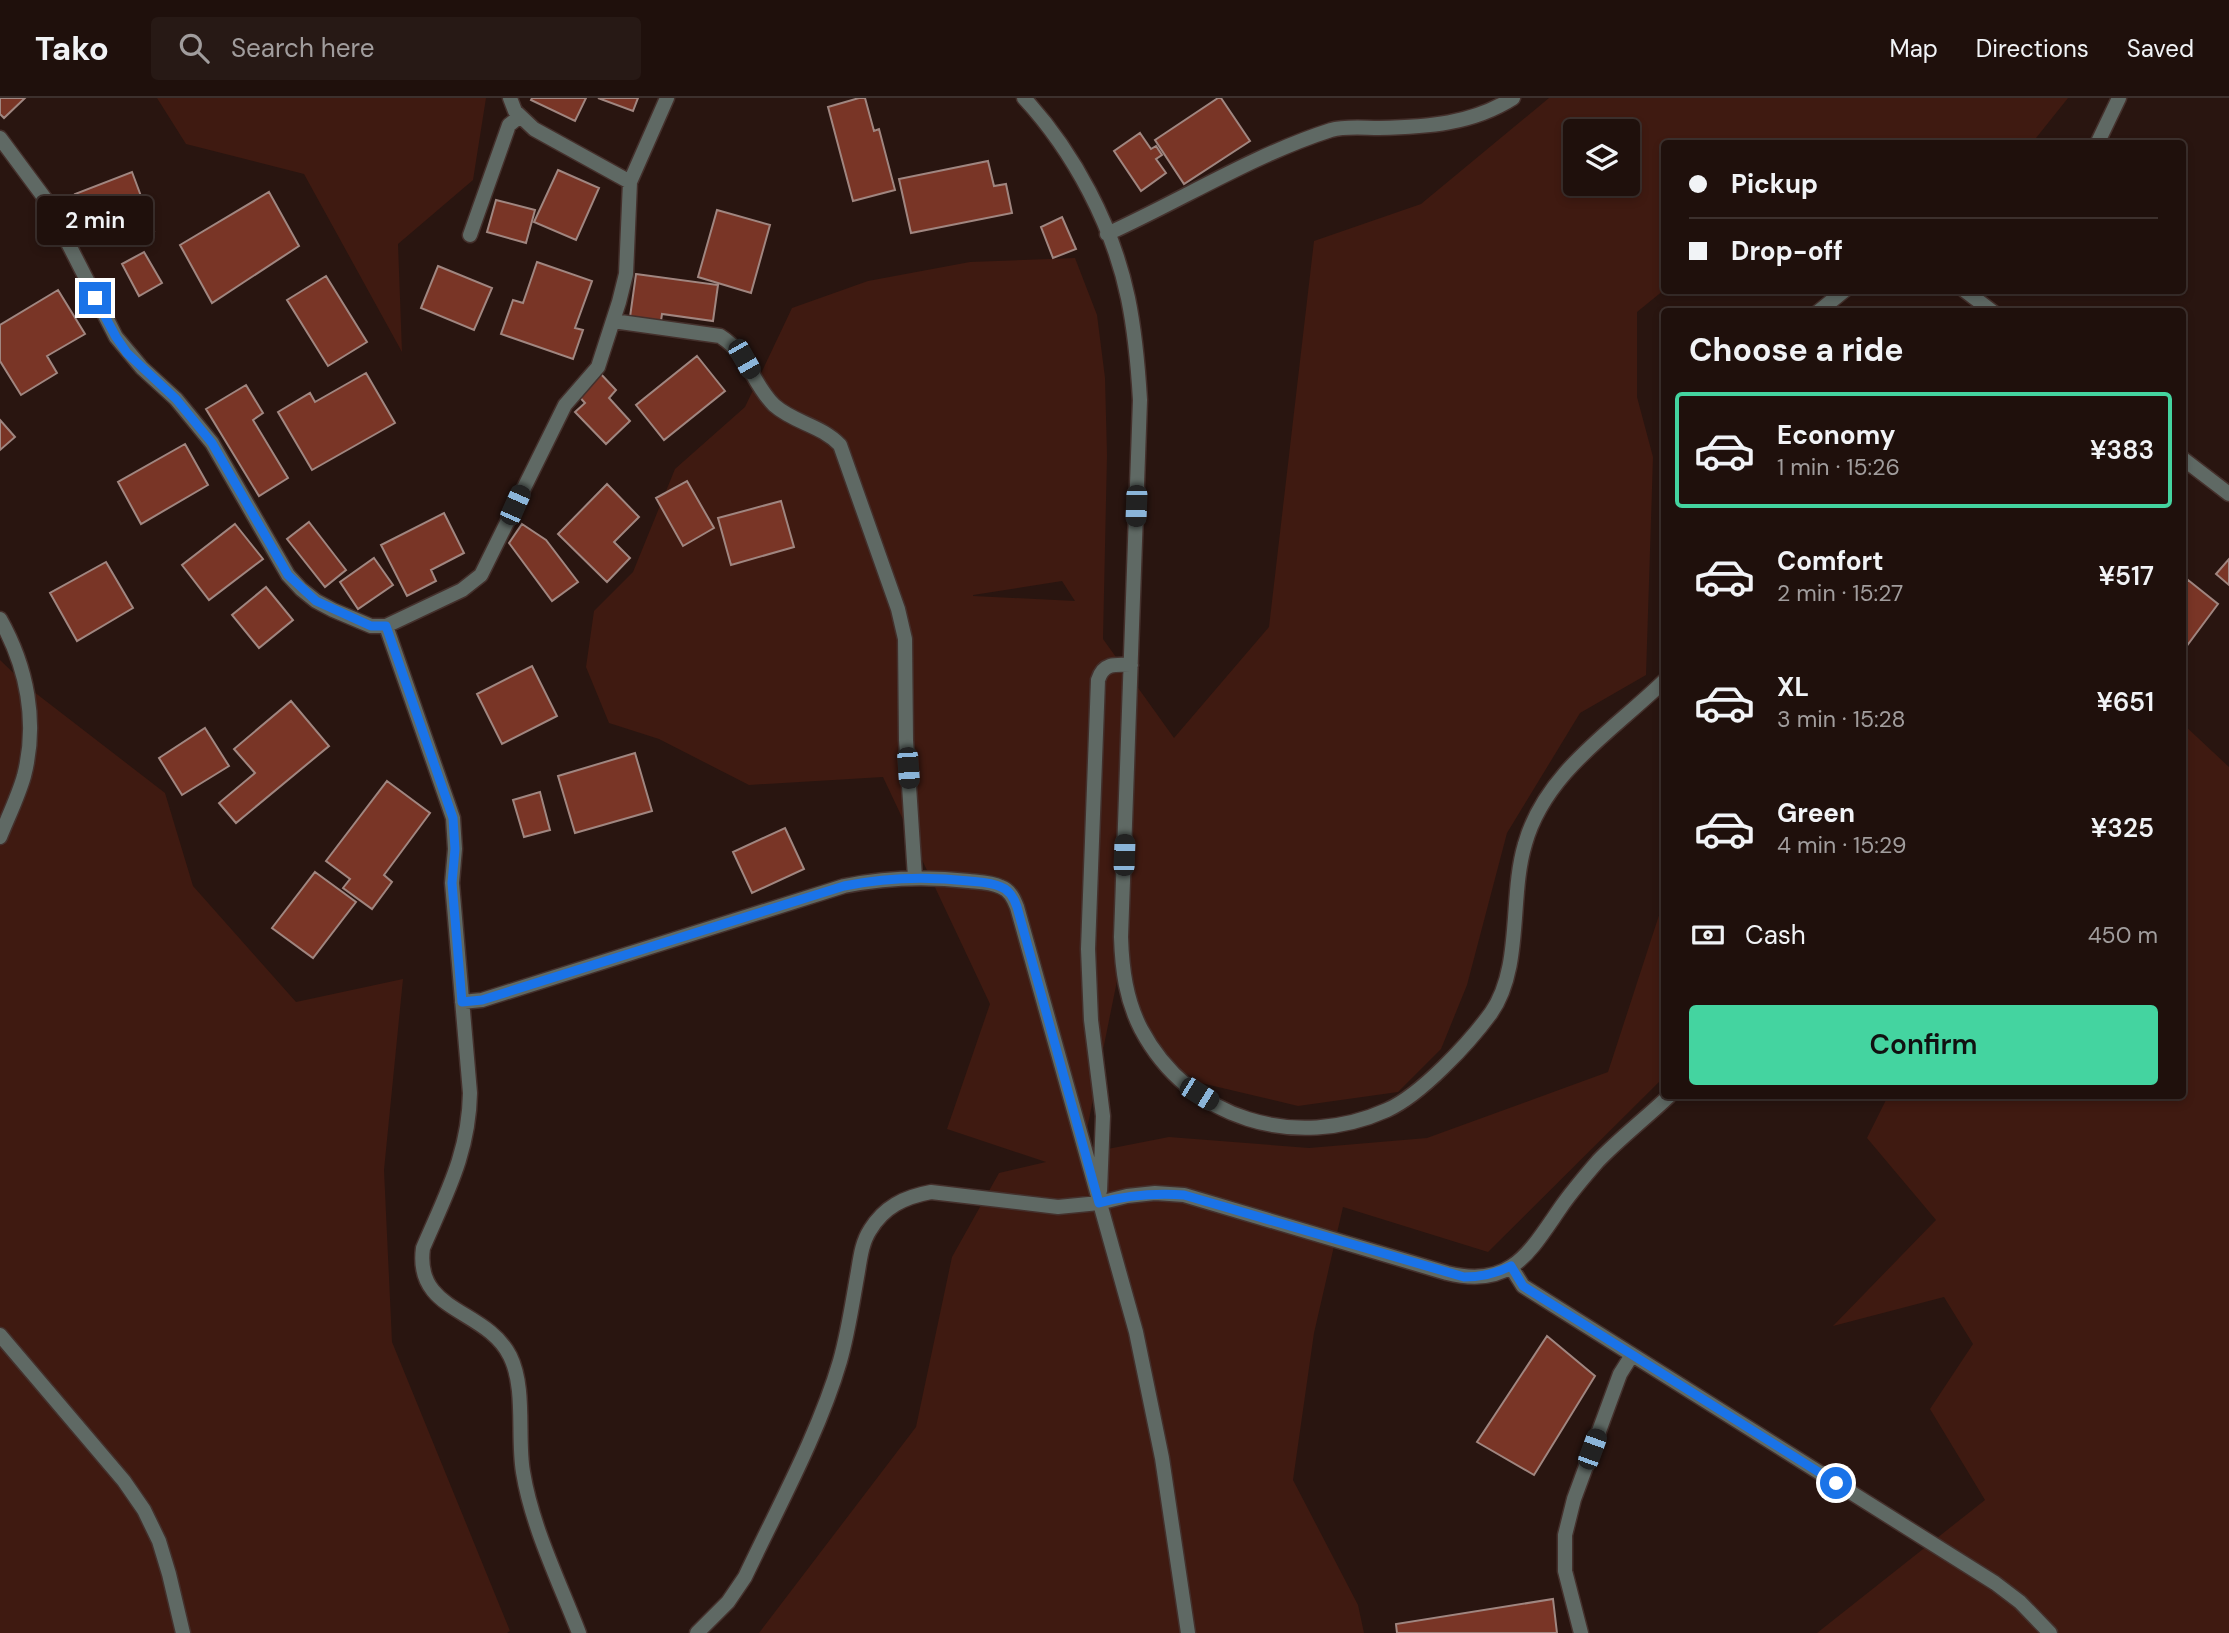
<!DOCTYPE html>
<meta charset="utf-8">
<style>
body{margin:0;font-family:"DM Sans",sans-serif;background:#271915;color:#f1f3f6;height:100vh;display:flex;flex-direction:column;font-size:26px;white-space:nowrap}
*{box-sizing:border-box;margin:0}
p{font-size:23px;color:#a19d9d}
.icon{flex:none;width:38px;height:38px;fill:none;stroke:currentColor;stroke-width:2;stroke-linecap:round;stroke-linejoin:round}
.map{position:relative;flex:1;overflow:hidden}
.side{position:absolute;left:1661px;top:210px;width:525px;height:791px;display:flex;flex-direction:column;background:#1f100c;border-radius:7px;box-shadow:0 4px 10px #0003,0 0 0 2px #3c302d}
.side>*{flex:none}
.guide{position:absolute;left:1661px;top:42px;width:525px;height:154px;border-radius:7px;box-shadow:0 4px 10px #0003,0 0 0 2px #3c302d;display:grid;align-content:center;height:154px;padding:0 28px;background:#1f100c}
.fabs{position:absolute;left:1563px;top:21px;display:grid;gap:14px}
.fabs a{display:grid;place-items:center;width:77px;height:77px;border-radius:7px;background:#1f100c;box-shadow:0 4px 10px #0003,0 0 0 2px #3c302d;font-size:35px}
.end{position:absolute;width:32px;height:32px;margin:-16px;border:9px solid #1a73e8;background:#fff;box-shadow:0 0 0 4px #fff}
.from{border-radius:50%}
.bubble{position:absolute;height:49px;border-radius:7px;background:#1f100c;box-shadow:0 4px 10px #0003,0 0 0 2px #3c302d;font-size:23px;font-weight:600;line-height:49px;text-align:center}
.car{position:absolute;width:21px;height:42px;margin:-21px -10px;border-radius:9px;box-shadow:0 0 5px 2px #0007;background:linear-gradient(#222 24%,#8ab4d8 0 40%,#222 0 76%,#8ab4d8 0 86%,#222 0)}
.guide b{display:flex;align-items:center;gap:24px;height:66px;font-size:26px}
.guide b+b{border-top:2px solid #3c302d}
.guide i{width:18px;height:18px;background:#f1f3f6}
ul{padding:0;list-style:none}
li{display:flex;align-items:center;gap:21px;height:116px;margin:0 14px 10px;padding:0 14px;border:4px solid transparent;border-radius:7px}
li div{flex:1}
li b{display:block;font-size:26px}
li em{font-style:normal;font-weight:600}
li.current{border-color:#44d4a0}
li>.icon{width:63px;height:63px;stroke-width:1.5}
h2{padding:0 28px;font-size:32px;line-height:84px}
.pay{display:flex;align-items:center;gap:18px;height:77px;padding:0 28px;font-size:26px}
.pay p{margin-inline-start:auto}
.action{display:flex;gap:14px;margin-top:auto;padding:14px 28px}
.action a{flex:1;height:80px;border-radius:7px;background:#44d4a0;color:#111;font-size:28px;font-weight:600;line-height:80px;text-align:center}
header{display:flex;align-items:center;gap:42px;box-sizing:border-box;height:98px;padding:0 35px;background:#1f100c;border-bottom:2px solid #3c302d}
header strong{font-size:33px}
nav{display:flex;gap:38px;margin-inline-start:auto;font-size:24px}
.search{width:490px;height:63px;background:#271915;display:flex;align-items:center;gap:18px;box-sizing:border-box;padding:0 24px;border-radius:7px;color:#a19d9d;font-size:26px}
.map>svg:first-child{display:block}
</style>
<header>
<strong>Tako</strong>
<div class="search"><svg class="icon" aria-label="search" viewBox="0 0 24 24"><circle cx="10" cy="10" r="6"/><path d="M15 15l6 6"/></svg>Search here</div>
<nav><a>Map</a><a>Directions</a><a>Saved</a></nav>
</header>
<div class="map">
<svg width="2229" height="1535" viewBox="0 0 2229 1535">
<rect width="100%" height="100%" fill="#291510"/>
<path fill="#3f1a11" fill-rule="evenodd" d="M157,0H486L473,82L398,146L402,254L304,76L186,46Z
M1549,0H2068L2032,45L1664,46V192L1637,214V299L1653,359L1646,577L1580,615L1507,735L1467,887L1441,951L1398,994L1298,1008L1201,985L1157,958L1119,873L1082,1056L1169,1039L1309,1050L1427,1040L1608,974L1664,802V971L1661,982L1488,1154L1343,1109L1314,1235L1293,1382L1358,1507L1364,1535H759L916,1329L952,1159L999,1075L1046,1064L947,1031L990,906L883,679L749,687L659,641L609,625L586,569L594,513L633,474L675,371L745,309L792,210L868,183L970,164L1075,160L1097,217L1105,280L1107,357L1103,541L1174,640L1269,529L1314,143L1421,106ZM1575,33H1628V86H1575ZM1062,483L1075,503L973,498V497Z
M0,562L29,590L165,695L193,788L296,904L403,881L384,1072L392,1244L510,1533L507,1535H0Z
M2182,625L2229,669V1535H1817L1985,1402L1930,1311L1973,1246L1944,1199L1833,1228L1936,1122L1867,1040L1888,998H2182Z"/>
<path fill="#793526" stroke="#a08680" stroke-width="2" d="M0,0H25L4,20L0,16Z
M532,0H586L575,23L531,2Z
M598,0H638L633,13Z
M859,0H865L874,33L879,31L895,92L853,103L828,9Z
M1218,0H1221L1250,43L1184,86L1155,42Z
M1140,35L1151,51L1156,48L1162,57L1156,61L1166,75L1141,93L1114,53Z
M988,63L994,88L1006,86L1012,115L911,135L899,81Z
M558,72L599,90L576,142L534,124Z
M132,74L154,133L130,143L122,123L89,136L75,96Z
M269,94L299,148L212,205L180,147Z
M496,102L535,112L526,145L487,134Z
M717,112L770,127L751,195L698,179Z
M1062,119L1076,151L1053,160L1041,129Z
M144,154L162,185L139,198L122,166Z
M537,164L592,183L575,230L583,232L573,261L501,236L513,202L523,205Z
M438,168L492,190L474,232L421,210Z
M636,176L718,187L713,223L662,216L661,223L630,219Z
M326,178L367,244L328,268L287,202Z
M58,192L85,236L47,258L57,275L21,297L0,263V227Z
M697,258L725,293L664,342L636,307Z
M599,274L616,292L609,300L630,323L606,346L575,314L585,305L576,295Z
M366,275L395,325L312,372L278,314L310,295L315,304Z
M246,287L263,315L253,322L288,380L259,398L206,311Z
M0,322L15,339L0,352Z
M185,346L208,387L141,426L118,384Z
M687,383L714,430L683,448L656,400Z
M607,386L639,419L614,444L630,460L607,484L558,436Z
M781,403L794,449L731,467L718,420Z
M444,415L464,455L431,472L436,483L407,498L381,447Z
M309,424L346,472L325,489L287,441Z
M235,426L263,461L209,502L182,467Z
M522,426L546,442L578,484L552,503L509,445Z
M374,460L393,487L358,511L340,484Z
M2229,461V487L2216,476Z
M106,464L133,510L77,543L50,495Z
M2188,482L2218,506L2183,553L2182,490Z
M266,489L293,522L259,550L232,517Z
M532,568L557,618L502,646L477,596Z
M291,603L329,648L236,725L219,705L255,675L234,651Z
M205,630L229,668L182,697L159,660Z
M635,655L652,713L575,735L558,678Z
M387,683L430,715L384,777L392,784L372,811L343,790L350,781L326,763Z
M540,694L550,732L524,739L513,702Z
M785,730L804,771L752,795L733,754Z
M315,774L356,804L313,860L272,830Z
M1547,1238L1595,1278L1534,1377L1477,1344Z
M1553,1501L1557,1535H1397L1396,1526Z"/>
<g fill="none" stroke-linecap="round" stroke-linejoin="round">
<defs>
<path id="street" d="M1024,0C1074,54 1113,128 1128,200C1135,234 1138,268 1140,302L1121,839C1122,871 1126,902 1141,931C1189,1022 1296,1053 1387,1012C1421,997 1469,945 1491,915C1523,869 1509,799 1525,746C1545,674 1614,632 1664,583
M0,40L46,102L116,239L142,270L176,301L212,345L288,477L301,491L316,503L333,512L371,528H386L462,492L481,477L565,307L598,269L619,204L626,176L630,84L534,31L515,13L510,0
M2097,46L2119,0
M630,84L667,0
M1107,136C1182,102 1253,57 1331,32C1345,28 1364,30 1379,30C1427,29 1472,26 1513,0
M470,137L509,27L520,18
M1964,192L1993,214
M1818,214L1845,192
M613,223L720,238C750,257 751,284 774,307C794,325 821,327 840,347L898,511L905,541L906,642L915,779
M2182,360L2229,396
M0,521C27,569 38,624 24,678C18,699 8,719 0,739
M386,528L453,720L455,751L452,785L470,995C469,1055 446,1096 423,1150C414,1215 486,1210 510,1258C526,1290 517,1339 523,1374C532,1429 559,1483 579,1535
M462,904L482,902L844,788C887,779 926,778 969,783C979,784 991,784 1001,789C1010,792 1014,801 1017,809L1136,1234L1162,1360L1188,1535
M1100,1093L1103,1018L1091,922L1088,851L1098,582C1103,565 1115,566 1131,567
M1511,1169L1523,1188L1995,1485L2020,1504L2050,1535
M0,1237L124,1383L144,1412L159,1443L169,1476L183,1535
M697,1535L728,1504L745,1479C777,1411 819,1335 840,1263C848,1235 852,1207 857,1179C860,1163 861,1146 870,1132C884,1109 904,1099 931,1094L1058,1109L1099,1105L1127,1098L1155,1095L1184,1097L1447,1175C1511,1191 1529,1155 1561,1109C1572,1093 1585,1078 1598,1063C1620,1040 1646,1020 1669,998
M1581,1535L1565,1473V1437L1574,1401L1620,1276L1632,1257"/>
</defs>
<use href="#street" stroke="#44302c" stroke-width="17"/>
<use href="#street" stroke="#5f6964" stroke-width="14"/>
</g>
<g fill="none" stroke-linecap="round" stroke-linejoin="round">
<path stroke="#1a73e8" stroke-width="9" d="M95,200L116,239L127,255L176,301L212,345L288,477L316,503L371,528H386L453,720L455,751L452,785L462,904L482,902L844,788C887,779 926,778 969,783C979,784 991,784 1001,789C1010,792 1014,800 1017,809L1099,1105C1128,1097 1154,1095 1184,1097L1464,1179C1481,1179 1495,1176 1511,1168L1523,1188L1836,1385"/>
</g>
</svg>
<div class="fabs">
<a><svg class="icon" aria-label="layers" viewBox="0 0 24 24"><path d="M12 4l9 5-9 5-9-5zM3 14l9 5 9-5"/></svg></a>
</div>
<i class="end from" style="left:1836px;top:1385px"></i>
<i class="end" style="left:95px;top:200px"></i>
<div class="bubble" style="left:37px;top:98px;width:116px">2 min</div>
<i class="car" style="left:744px;top:261px;rotate:150deg"></i>
<i class="car" style="left:515px;top:407px;rotate:24deg"></i>
<i class="car" style="left:1136px;top:408px;rotate:182deg"></i>
<i class="car" style="left:908px;top:670px;rotate:176deg"></i>
<i class="car" style="left:1124px;top:757px;rotate:2deg"></i>
<i class="car" style="left:1199px;top:996px;rotate:122deg"></i>
<i class="car" style="left:1592px;top:1351px;rotate:20deg"></i>
<div class="guide">
<b><i class="from"></i>Pickup</b>
<b><i></i>Drop-off</b>
</div>
<section class="side">
<h2>Choose a ride</h2>
<ul>
<li class="current"><svg class="icon" aria-label="car" viewBox="0 0 24 24"><path d="M5 17H2v-5l4-1 3-4h7l3 4 3 1v5h-3M9 17h6M6 11h13"/><circle cx="7" cy="17" r="2"/><circle cx="17" cy="17" r="2"/></svg><div><b>Economy</b><p>1 min · 15:26</p></div><em>¥383</em></li>
<li><svg class="icon" aria-label="car" viewBox="0 0 24 24"><path d="M5 17H2v-5l4-1 3-4h7l3 4 3 1v5h-3M9 17h6M6 11h13"/><circle cx="7" cy="17" r="2"/><circle cx="17" cy="17" r="2"/></svg><div><b>Comfort</b><p>2 min · 15:27</p></div><em>¥517</em></li>
<li><svg class="icon" aria-label="car" viewBox="0 0 24 24"><path d="M5 17H2v-5l4-1 3-4h7l3 4 3 1v5h-3M9 17h6M6 11h13"/><circle cx="7" cy="17" r="2"/><circle cx="17" cy="17" r="2"/></svg><div><b>XL</b><p>3 min · 15:28</p></div><em>¥651</em></li>
<li><svg class="icon" aria-label="car" viewBox="0 0 24 24"><path d="M5 17H2v-5l4-1 3-4h7l3 4 3 1v5h-3M9 17h6M6 11h13"/><circle cx="7" cy="17" r="2"/><circle cx="17" cy="17" r="2"/></svg><div><b>Green</b><p>4 min · 15:29</p></div><em>¥325</em></li>
</ul>
<div class="pay"><svg class="icon" aria-label="cash" viewBox="0 0 24 24"><path d="M3 7h18v10H3z"/><circle cx="12" cy="12" r="2"/></svg>Cash<p>450 m</p></div>
<div class="action"><a>Confirm</a></div>
</section>
</div>
